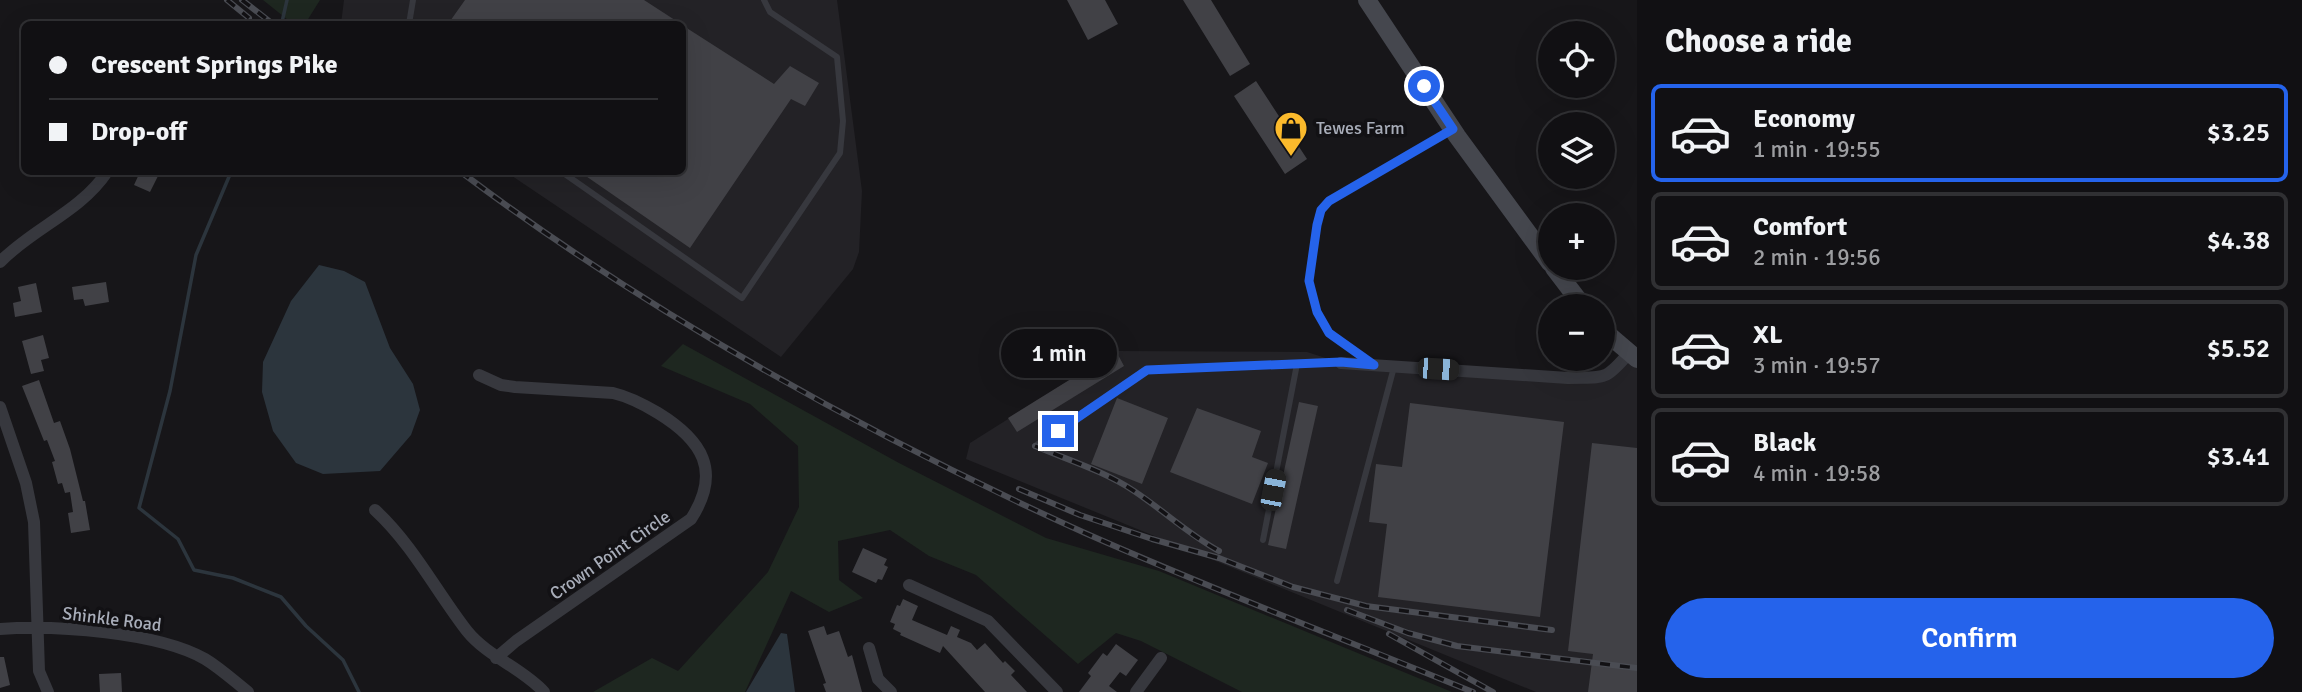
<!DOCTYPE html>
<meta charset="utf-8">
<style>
body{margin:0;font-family:Signika,sans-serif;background:#1e1e21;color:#f1f3f6;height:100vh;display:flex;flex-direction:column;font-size:26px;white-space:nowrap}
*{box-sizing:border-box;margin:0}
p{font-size:23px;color:#9c9da0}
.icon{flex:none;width:38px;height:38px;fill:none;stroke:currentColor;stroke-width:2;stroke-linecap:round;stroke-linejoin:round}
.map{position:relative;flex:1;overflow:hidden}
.drawer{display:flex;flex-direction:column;background:#111013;width:665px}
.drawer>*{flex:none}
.guide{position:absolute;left:21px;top:21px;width:665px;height:154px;border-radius:10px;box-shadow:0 7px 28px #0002,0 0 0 2px #303033;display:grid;align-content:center;height:154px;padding:0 28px;background:#111013}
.controls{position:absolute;left:1538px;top:21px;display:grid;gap:14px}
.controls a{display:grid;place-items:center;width:77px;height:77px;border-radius:50%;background:#111013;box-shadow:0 7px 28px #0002,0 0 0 2px #303033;font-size:35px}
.end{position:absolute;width:32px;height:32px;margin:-16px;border:9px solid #2563eb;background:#fff;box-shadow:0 0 0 4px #fff}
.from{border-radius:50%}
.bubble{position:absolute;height:49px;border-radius:24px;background:#111013;box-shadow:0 7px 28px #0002,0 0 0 2px #303033;font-size:23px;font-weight:600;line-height:49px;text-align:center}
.car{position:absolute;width:21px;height:42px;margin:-21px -10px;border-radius:9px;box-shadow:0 0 5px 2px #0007;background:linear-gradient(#222 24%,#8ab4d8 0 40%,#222 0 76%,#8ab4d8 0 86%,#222 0)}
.guide b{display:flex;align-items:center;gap:24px;height:66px;font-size:26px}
.guide b+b{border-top:2px solid #303033}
.guide i{width:18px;height:18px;background:#f1f3f6}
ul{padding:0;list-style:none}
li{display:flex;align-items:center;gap:21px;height:98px;margin:0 14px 10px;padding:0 14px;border:4px solid #303033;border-radius:10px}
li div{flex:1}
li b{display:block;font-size:26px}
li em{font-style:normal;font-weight:600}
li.active{border-color:#2563eb}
li>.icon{width:63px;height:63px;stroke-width:1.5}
h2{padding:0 28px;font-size:32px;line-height:84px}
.button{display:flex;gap:14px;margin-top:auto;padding:14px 28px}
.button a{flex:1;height:80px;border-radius:42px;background:#2563eb;color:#fff;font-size:28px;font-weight:600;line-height:80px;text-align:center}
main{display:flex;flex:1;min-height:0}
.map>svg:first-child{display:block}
</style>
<main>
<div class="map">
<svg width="1637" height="692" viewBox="0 0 1637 692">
<rect width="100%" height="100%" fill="#171619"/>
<path fill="#232226" d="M344,0H837L862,191L859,252L853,269L781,357L506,172H682V24H341Z
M1116,351L1307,352L1341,363L1605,377L1629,353L1637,359V692H1536L966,459L970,443Z"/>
<path fill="#1e2720" d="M263,0H320L305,24H293Z
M683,344L899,463L1046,538L1159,571L1452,692H1242L1141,641L1116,633L1078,664L976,575L929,556L890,530L838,541L839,580L863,598L829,612L791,591L745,692H593L652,658L678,671L768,572L799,507L798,446L750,404L661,366Z"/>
<path fill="#2c353d" d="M319,265L344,271L365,282L390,348L413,384L420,410L411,435L380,471L323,474L296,463L273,431L262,392L263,362L291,301Z
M781,633L787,634L795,692H746Z"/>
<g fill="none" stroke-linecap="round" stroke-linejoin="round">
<path stroke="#2c353d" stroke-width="3.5" d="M282,22L287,0
M231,172L196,255L170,391L139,508L178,539L194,570L233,578L281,597L306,626L343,660L359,692"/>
</g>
<path fill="#414146" d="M465,0H644L681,24H448Z
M1067,0H1105L1118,24L1088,40Z
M1183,0H1211L1250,64L1230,76Z
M682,25L774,84L790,66L819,83L805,106L791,99L690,248L580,172H682Z
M1256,81L1307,159L1285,174L1234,96Z
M140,172H160L150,192L134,185Z
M106,282L109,302L85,306L83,299L74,300L72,287Z
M36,283L42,312L15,317L13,303L21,301L18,287Z
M43,335L49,358L41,360L44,371L31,374L22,341Z
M1116,351L1124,366L1017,432L1008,418Z
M39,380L54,423L60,421L70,449L83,501H85L90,530L71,533L68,513L73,512L70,492L65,493L62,483L58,484L52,462L55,461L47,440L44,441L22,386Z
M1117,398L1168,418L1142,484L1091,464Z
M1299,402L1318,406L1286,549L1268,545Z
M1410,403L1564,422L1540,617L1378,597L1387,524L1369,522L1376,464L1402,467Z
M1197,408L1261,431L1252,457L1268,463L1252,504L1170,472Z
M1592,443L1637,448V692H1588L1593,654L1568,651Z
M863,548L887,559L884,565L888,567L882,580L878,579L876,583L852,572Z
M903,599L918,606L912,620L947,635L951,626L960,630L957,637L971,643L977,650L985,643L1003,663L1005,661L1015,671L1011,675L1027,692H985L943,646L940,653L900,635L901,633L893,629L895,624L890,622L897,605L900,606Z
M824,626L827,635L839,631L848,657L852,655L862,692H826L823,684L826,683L808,631Z
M1116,644L1138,660L1126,676L1120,672L1109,686L1117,692H1079L1091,676L1088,673L1103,653L1107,656Z
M0,657H4L10,685L0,688Z
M121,673L122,692H100L99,674Z"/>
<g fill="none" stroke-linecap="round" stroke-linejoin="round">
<path stroke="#37383e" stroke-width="6" d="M409,24L413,0
M562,172L742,298L840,153L843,121L837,57L770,12L764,0
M1371,362L1329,333L1317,312L1309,281L1317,225L1321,210L1330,201L1451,130
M1035,446L1147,370L1341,363
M1263,540L1297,364
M1337,581L1394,367"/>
<path stroke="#37383e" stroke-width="12" d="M0,262C33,228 80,212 107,172
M1341,363L1568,378C1605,377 1604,382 1629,353
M479,375L501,385L515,387L613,393C630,397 643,404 658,413C702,440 722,471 691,519L516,641L496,658
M0,407L26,483L34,522L39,671L48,692
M375,510C413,545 436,591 467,631C488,657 522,668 544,692
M909,585L988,621L1057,692
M0,629C55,625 158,632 205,659C220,668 234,681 248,692
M869,648L878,679L891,692
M1136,692L1161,658"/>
<path stroke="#45474e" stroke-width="18" d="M1367,0L1457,136L1550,263
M1554,268L1583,306
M1603,330L1637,359"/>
<defs>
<path id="rail" d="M227,0L249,18
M242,0L273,24
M461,172C648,313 872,437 1085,533C1213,590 1344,639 1473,692
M1035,446C1068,460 1104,471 1134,491C1163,510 1188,534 1219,551
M1019,489L1080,515L1152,539L1219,558L1293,587L1366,606L1552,630
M1347,610L1408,633L1457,646L1637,668
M1389,634L1493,692"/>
</defs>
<use href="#rail" stroke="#4a4c53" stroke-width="6"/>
<use href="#rail" stroke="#121114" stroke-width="3.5" stroke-dasharray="10" stroke-linecap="butt"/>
</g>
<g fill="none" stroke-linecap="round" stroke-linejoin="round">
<path stroke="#2563eb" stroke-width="9" d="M1058,431L1147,370L1341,362L1374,365L1329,333L1317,312L1309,281L1317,225L1321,210L1329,201L1453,129L1424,86"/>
</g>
<defs>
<symbol id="shop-pin" viewBox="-11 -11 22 30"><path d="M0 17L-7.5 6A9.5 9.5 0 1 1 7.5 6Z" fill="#fbba2c" stroke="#121114"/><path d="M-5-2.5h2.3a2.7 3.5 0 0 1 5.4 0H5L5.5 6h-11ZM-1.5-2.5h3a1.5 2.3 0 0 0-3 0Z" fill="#111"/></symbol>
</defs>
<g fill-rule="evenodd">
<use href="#shop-pin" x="1272" y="109" width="38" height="52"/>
</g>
<g text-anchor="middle" stroke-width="7" stroke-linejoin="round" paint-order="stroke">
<g font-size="18" fill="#a8adb9" stroke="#121114" text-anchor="start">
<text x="1316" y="134">Tewes Farm</text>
</g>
<g font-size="18" fill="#a8adb9" stroke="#121114">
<text transform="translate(610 555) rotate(-35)" y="6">Crown Point Circle</text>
<text transform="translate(112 619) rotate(7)" y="6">Shinkle Road</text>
</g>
</g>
</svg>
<div class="controls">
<a><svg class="icon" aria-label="locate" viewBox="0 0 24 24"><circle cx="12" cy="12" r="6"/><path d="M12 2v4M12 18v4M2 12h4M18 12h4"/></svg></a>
<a><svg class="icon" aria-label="layers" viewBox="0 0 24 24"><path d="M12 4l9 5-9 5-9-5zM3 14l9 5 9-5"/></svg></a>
<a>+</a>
<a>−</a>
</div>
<i class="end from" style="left:1424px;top:86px"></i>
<i class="end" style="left:1058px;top:431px"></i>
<div class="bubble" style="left:1001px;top:329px;width:116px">1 min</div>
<i class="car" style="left:1438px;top:369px;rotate:94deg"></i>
<i class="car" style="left:1273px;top:490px;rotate:11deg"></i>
<div class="guide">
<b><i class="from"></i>Crescent Springs Pike</b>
<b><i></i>Drop-off</b>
</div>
</div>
<section class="drawer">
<h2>Choose a ride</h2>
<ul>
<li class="active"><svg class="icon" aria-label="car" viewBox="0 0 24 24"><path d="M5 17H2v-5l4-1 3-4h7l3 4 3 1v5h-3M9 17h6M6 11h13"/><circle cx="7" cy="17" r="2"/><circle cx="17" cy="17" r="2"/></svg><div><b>Economy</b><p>1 min · 19:55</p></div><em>$3.25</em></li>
<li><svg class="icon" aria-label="car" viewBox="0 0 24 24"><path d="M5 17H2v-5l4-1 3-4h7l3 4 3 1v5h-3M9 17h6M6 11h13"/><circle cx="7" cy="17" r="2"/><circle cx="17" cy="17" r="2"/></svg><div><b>Comfort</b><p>2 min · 19:56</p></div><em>$4.38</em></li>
<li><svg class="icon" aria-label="car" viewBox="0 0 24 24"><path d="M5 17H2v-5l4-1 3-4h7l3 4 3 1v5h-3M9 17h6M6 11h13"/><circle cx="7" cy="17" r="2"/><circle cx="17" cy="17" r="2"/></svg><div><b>XL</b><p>3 min · 19:57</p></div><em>$5.52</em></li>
<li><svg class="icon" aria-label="car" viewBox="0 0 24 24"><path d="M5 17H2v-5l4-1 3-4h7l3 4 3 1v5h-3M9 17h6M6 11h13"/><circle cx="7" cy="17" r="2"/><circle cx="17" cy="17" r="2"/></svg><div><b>Black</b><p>4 min · 19:58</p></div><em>$3.41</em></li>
</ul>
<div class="button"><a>Confirm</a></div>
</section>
</main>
